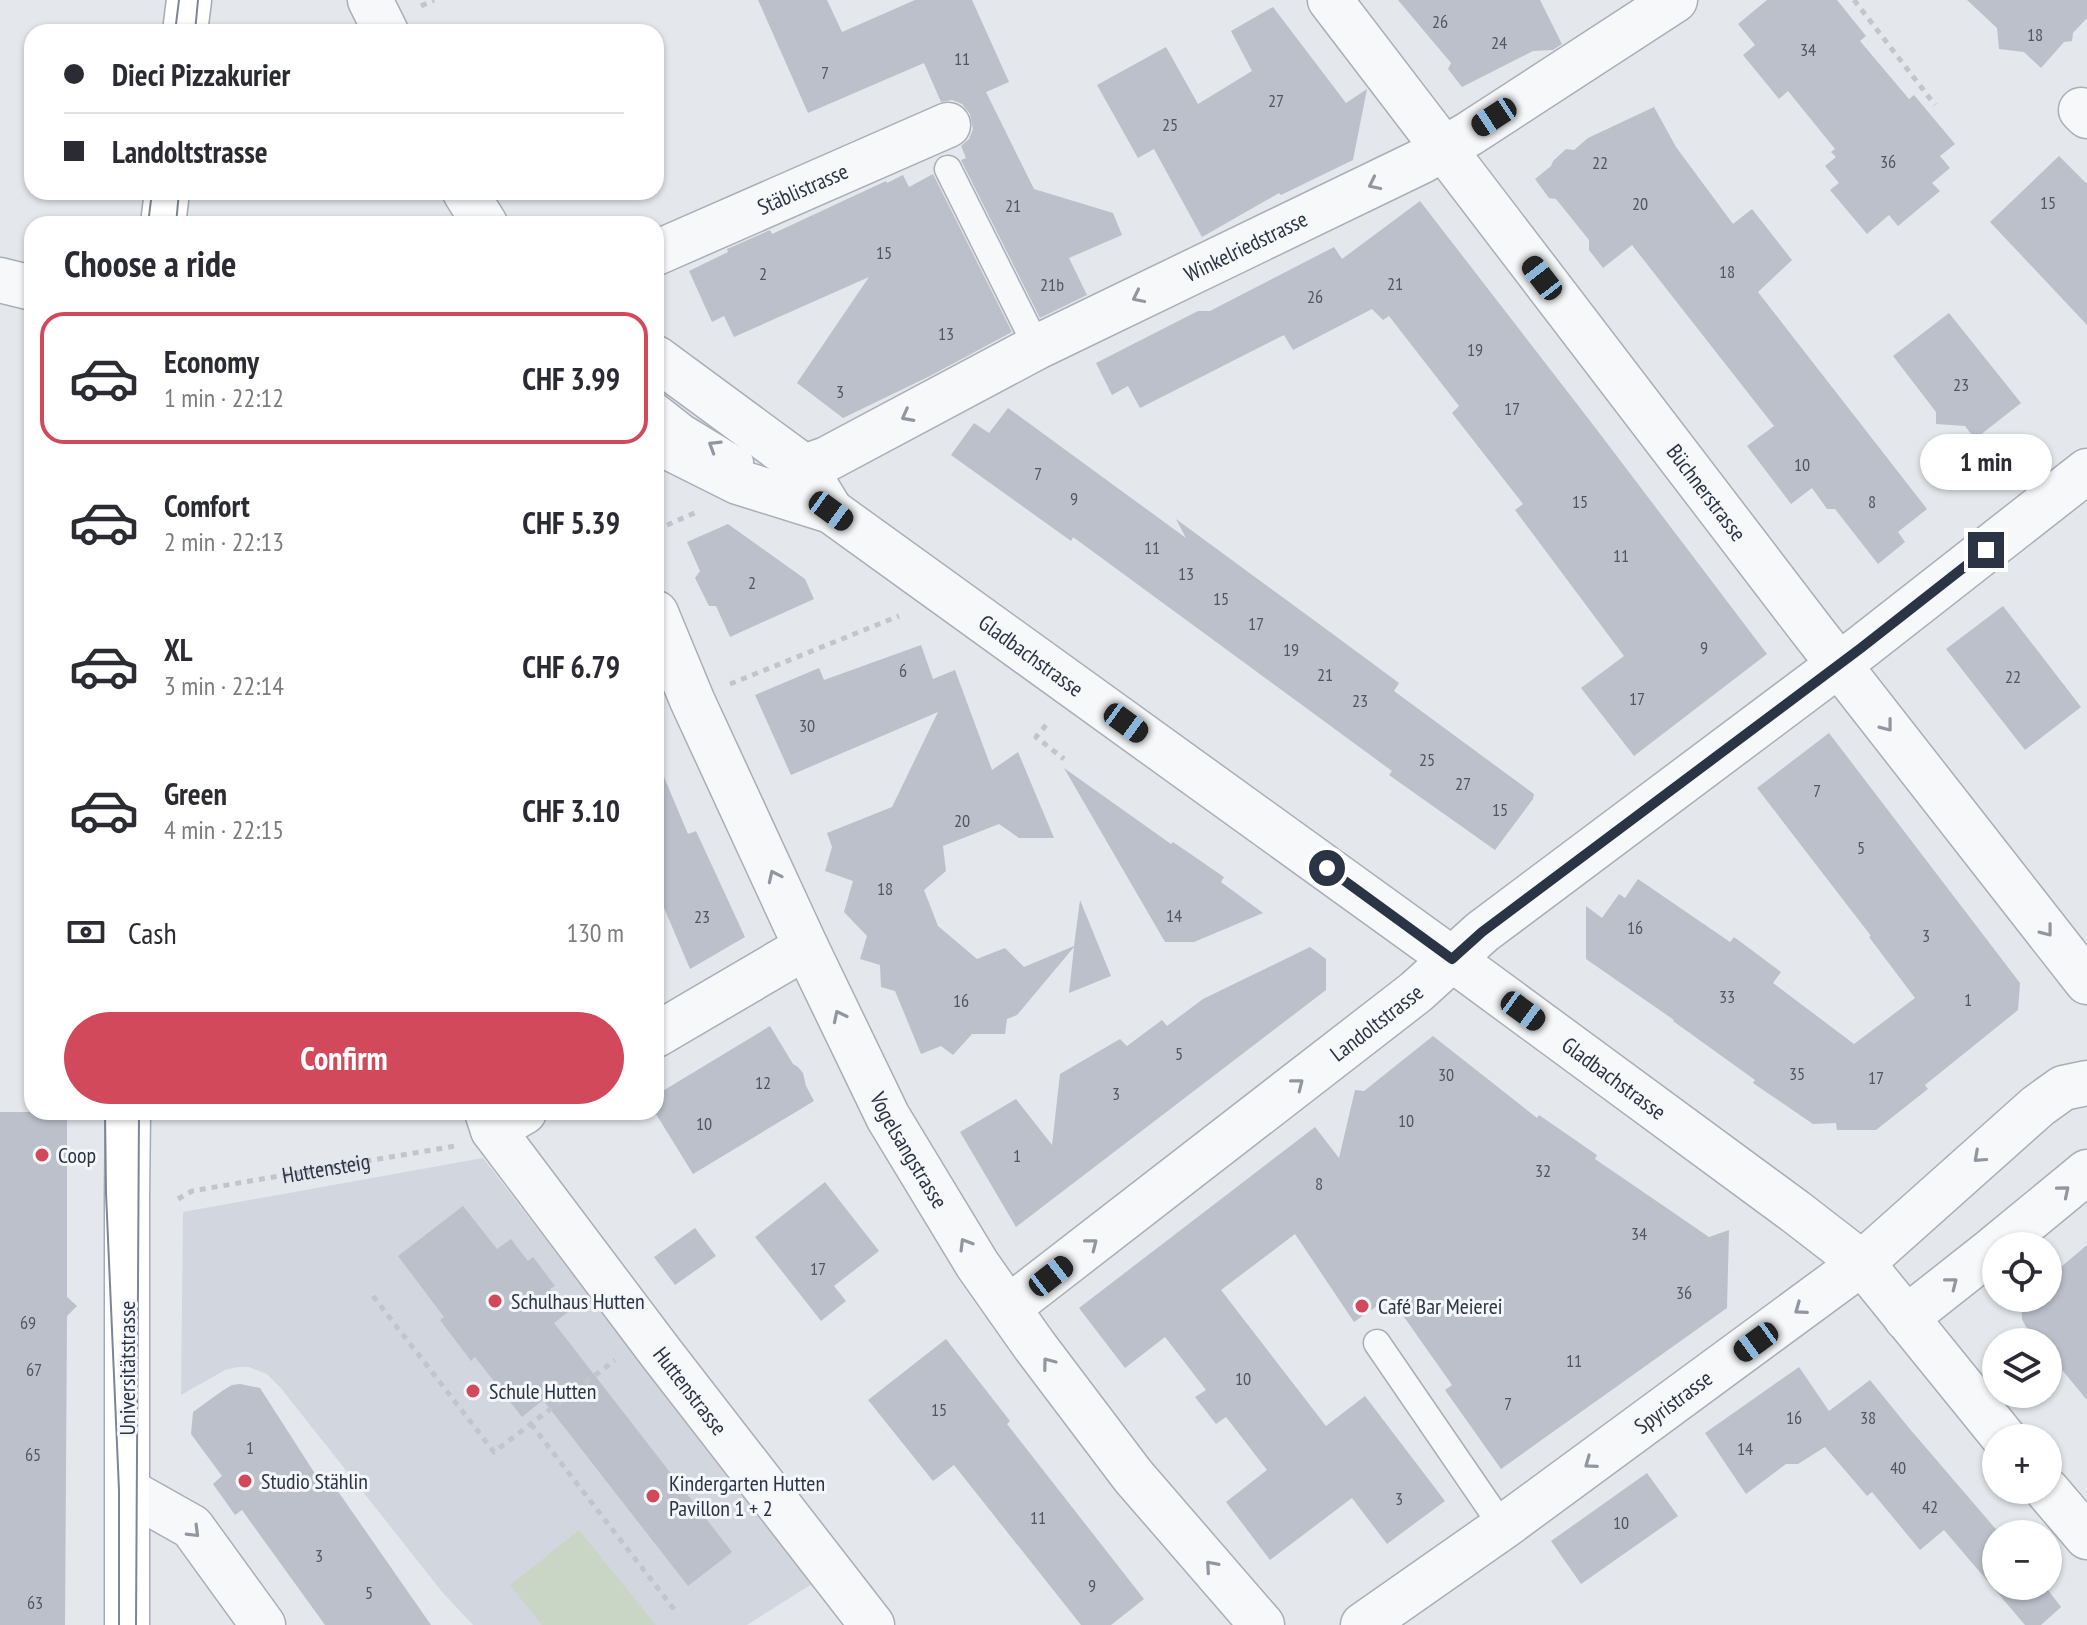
<!DOCTYPE html>
<meta charset="utf-8">
<style>
body{margin:0;font-family:"PT Sans Narrow",sans-serif;background:#f2f2f3;color:#2b2b33;height:100vh;display:flex;flex-direction:column;font-size:30px;white-space:nowrap}
*{box-sizing:border-box;margin:0}
p{font-size:26px;color:#7c7c81}
.icon{flex:none;width:44px;height:44px;fill:none;stroke:currentColor;stroke-width:2;stroke-linecap:round;stroke-linejoin:round}
.map{position:relative;flex:1;overflow:hidden}
.details{position:absolute;left:24px;top:216px;width:640px;height:904px;display:flex;flex-direction:column;background:#fff;border-radius:24px;box-shadow:0 2px 6px #0004}
.details>*{flex:none}
.guide{position:absolute;left:24px;top:24px;width:640px;height:176px;border-radius:24px;box-shadow:0 2px 6px #0004;display:grid;align-content:center;height:176px;padding:0 40px;background:#fff}
.controls{position:absolute;left:1982px;top:1232px;display:grid;gap:16px}
.controls a{display:grid;place-items:center;width:80px;height:80px;border-radius:50%;background:#fff;box-shadow:0 2px 6px #0004;font-size:40px}
.end{position:absolute;width:36px;height:36px;margin:-18px;border:10px solid #2b3445;background:#fff;box-shadow:0 0 0 4px #fff}
.from{border-radius:50%}
.bubble{position:absolute;height:56px;border-radius:28px;background:#fff;box-shadow:0 2px 6px #0004;font-size:26px;font-weight:700;line-height:56px;text-align:center}
.car{position:absolute;width:24px;height:48px;margin:-24px -12px;border-radius:10px;box-shadow:0 0 6px 2px #0007;background:linear-gradient(#222 24%,#8ab4d8 0 40%,#222 0 76%,#8ab4d8 0 86%,#222 0)}
.guide b{display:flex;align-items:center;gap:28px;height:76px;font-size:30px}
.guide b+b{border-top:2px solid #e1e1e2}
.guide i{width:20px;height:20px;background:#2b2b33}
ul{padding:0;list-style:none}
li{display:flex;align-items:center;gap:24px;height:132px;margin:0 16px 12px;padding:0 24px;border:4px solid transparent;border-radius:24px}
li div{flex:1}
li b{display:block;font-size:30px}
li em{font-style:normal;font-weight:700}
li.current{border-color:#d1495b}
li>.icon{width:72px;height:72px;stroke-width:1.5}
h2{padding:0 40px;font-size:36px;line-height:96px}
.pay{display:flex;align-items:center;gap:20px;height:88px;padding:0 40px;font-size:30px}
.pay p{margin-inline-start:auto}
.action{display:flex;gap:16px;margin-top:auto;padding:16px 40px}
.action a{flex:1;height:92px;border-radius:48px;background:#d1495b;color:#fff;font-size:32px;font-weight:700;line-height:92px;text-align:center}
.map>svg:first-child{display:block}
</style>
<div class="map">
<svg width="2087" height="1625" viewBox="0 0 2087 1625">
<rect width="100%" height="100%" fill="#e4e7ec"/>
<path fill="#d2d6de" d="M483,1158L658,1385L812,1584L747,1625H473L443,1593L280,1387L267,1374L249,1367H237L225,1370L181,1395L183,1212Z"/>
<path fill="#c9d6c5" d="M579,1530L656,1625H542L510,1585Z"/>
<path fill="#bbc0ca" d="M758,0H827L842,32L915,0H972L1009,82L986,92L1034,189L1113,213L1122,235L1069,258L1087,295L1040,318L961,160L966,158L961,146L969,139L973,129L970,114L962,104L952,100L941,102L924,63L808,113Z
M1398,0H1540L1562,44L1553,50L1533,51L1462,87L1448,69L1451,63Z
M1767,0H1837L1866,36L1860,41L1909,99L1914,95L1955,144L1940,156L1950,168L1932,183L1940,191L1898,226L1889,215L1867,234L1830,190L1839,183L1825,166L1836,157L1831,152L1835,149L1788,91L1779,99L1743,55L1755,45L1738,24Z
M1967,0H2087V18L2073,33L2072,41L2064,42L2041,68L2024,52L1999,49L1997,28Z
M1273,7L1346,103L1367,89L1353,160L1281,195L1279,193L1202,237L1154,149L1138,158L1097,85L1166,47L1198,104L1252,71L1231,31Z
M1654,107L1676,147L1733,224L1752,209L1792,260L1758,292L1927,509L1898,532L1905,542L1878,564L1835,509H1827L1812,488L1791,504L1747,446L1774,426L1632,245L1603,268L1589,250V240L1556,199L1549,198L1535,179L1551,166L1553,161L1566,149L1574,150L1588,138Z
M2059,156L2087,184V325L1990,222Z
M933,174L1012,332L930,376L843,418L797,383L869,277L734,337L724,316L712,322L689,271L728,252L727,249L770,230L772,234L886,181L887,183L903,175L909,187Z
M1420,201L1594,426L1767,654L1634,756L1581,688L1624,656L1515,510L1523,504L1452,413L1459,406L1389,316L1383,320L1372,309L1293,350L1284,335L1140,408L1128,386L1112,395L1096,363L1198,311H1210L1334,247L1342,259Z
M1949,313L2021,403L1975,439L1965,426L1936,424V412L1893,356Z
M1008,408L1186,538L1176,519L1330,632L1399,683L1394,691L1534,794L1533,799L1495,850L1389,775L1392,771L1073,537L1071,541L951,455L974,423L989,433Z
M728,524L805,579L814,599L730,637L716,606H709L695,578L700,571L687,542Z
M2003,606L2081,707L2025,750L1946,649Z
M921,645L933,679L955,670L992,770L1018,752L1054,838H1019L999,824L943,846L946,871L924,890L938,926L977,959L1005,948L1024,967L1074,946L1080,900L1111,976L1069,993L1074,947L1017,1015L1007,1019L1005,1034H972L953,1055L941,1046L921,1054L895,991L881,987L880,965L860,959L867,936L844,912L853,881L825,871L832,847L827,833L892,807L938,712L791,775L755,695L819,668L824,680Z
M1829,733L2020,983L2018,1010L1925,1085L1928,1089L1876,1130H1837L1836,1123L1813,1124L1753,1083L1755,1080L1673,1021L1674,1020L1586,959V906L1602,918L1619,894L1625,898L1638,879L1730,942L1734,937L1781,972L1773,983L1854,1044L1915,998L1869,937L1871,936L1757,788Z
M656,758L688,834L696,831L745,937L690,969L656,889Z
M1064,768L1171,844L1173,842L1224,877L1221,882L1263,913L1194,942H1165Z
M1310,947L1326,959V990L1016,1227L960,1132L1016,1099L1052,1145L1060,1074L1120,1039L1127,1046L1162,1020L1167,1026L1203,999Z
M770,1026L793,1064L798,1067L803,1073L806,1086L814,1101L693,1174L656,1114V1095Z
M1433,1036L1537,1118L1539,1115L1597,1155L1595,1159L1709,1237L1729,1230L1727,1308L1501,1469L1445,1390L1452,1385L1390,1297L1354,1322L1295,1234L1221,1290L1326,1426L1365,1396L1445,1501L1387,1544L1352,1498L1270,1560L1226,1502L1267,1470L1226,1417L1216,1424L1195,1397L1206,1390L1165,1337L1125,1368L1079,1308L1315,1127L1339,1158L1355,1090L1364,1091Z
M0,1112H67V1297L77,1306L67,1316L65,1625H0Z
M825,1182L879,1251L834,1286L846,1301L821,1321L755,1237Z
M463,1206L497,1249L511,1239L528,1261L533,1257L555,1286L550,1289L568,1312L554,1323L732,1552L688,1586L543,1400L522,1417L475,1357L471,1361L440,1320L444,1317L398,1256Z
M695,1228L716,1256L675,1285L654,1257Z
M2087,1245V1400L2048,1353V1342H2038L2026,1327L2022,1319L2021,1298H2048V1278Z
M946,1339L1010,1421L1007,1424L1144,1599L1111,1625H1081L954,1465L933,1481L868,1400Z
M1799,1367L1829,1411L1870,1380L1909,1428L2000,1534H1996V1586H2045L2061,1607L2041,1625H2025L1944,1530L1920,1550L1872,1492L1867,1496L1825,1447L1798,1464H1786L1746,1494L1705,1433Z
M240,1384L260,1388L321,1483L328,1477L431,1625H325L242,1510L235,1515L213,1484L222,1476L191,1434L193,1412L222,1391L232,1385Z
M1647,1473L1678,1516L1581,1584L1551,1541Z"/>
<g fill="none" stroke-linecap="round" stroke-linejoin="round">
<defs>
<path id="service" d="M948,169L1037,347
M656,406L684,428L740,462
M1377,1343L1503,1527"/>
<g id="minor">
<path id="s2" d="M1330,0L1814,633L2087,982"/>
<path d="M2081,110L2087,116"/>
<path id="s3" d="M656,253L948,125"/>
<path d="M0,280L32,288"/>
<path id="s4" d="M804,467L827,459L1037,347L1422,161L1469,134L1675,0"/>
<path id="s5" d="M656,613L692,700L806,947L888,1117L977,1264L1034,1345L1133,1476L1262,1625"/>
<path d="M656,1035L806,947"/>
<path id="s6" d="M487,1112L493,1130L661,1353L872,1625"/>
<path d="M493,1130L524,1112"/>
<path d="M1997,1246L2087,1172"/>
<path id="s7" d="M1008,1308L1416,992L1482,932L1861,648L2087,471"/>
<path d="M1906,1318L1996,1247"/>
<path d="M128,1491L192,1527L263,1625"/>
<path id="s8" d="M1363,1625L1503,1527L1862,1263L2038,1106L2063,1088L2087,1083"/>
</g>
<g id="tertiary">
<path d="M370,0L386,32"/>
<path d="M465,192L485,224"/>
<path d="M656,358L804,467L831,511"/>
<path id="s9" d="M656,441L738,482L831,511L1452,959L1796,1212L1862,1263L2004,1438"/>
<path d="M2047,1490L2087,1537"/>
</g>
<path id="primary" d="M185,32L189,0
M163,224L167,192
M127,1625V1199L128,1112"/>
</defs>
<use href="#service" stroke="#a9aeb7" stroke-width="29"/>
<use href="#minor" stroke="#a9aeb7" stroke-width="47"/>
<use href="#tertiary" stroke="#a9aeb7" stroke-width="47"/>
<use href="#primary" stroke="#a3abb8" stroke-width="47"/>
<g stroke="#c2c5cb" stroke-width="5" stroke-dasharray="6 6" stroke-linecap="butt">
<path d="M1854,0L1935,105"/>
<path d="M421,6L434,0"/>
<path d="M656,530L699,511"/>
<path d="M730,684L899,616"/>
<path d="M1046,725L1036,737L1064,759"/>
<path id="s1" d="M178,1199L192,1191L455,1146"/>
<path d="M373,1296L494,1452L615,1360"/>
<path d="M531,1424L677,1613"/>
</g>
<use href="#service" stroke="#f7f8fa" stroke-width="26"/>
<use href="#minor" stroke="#f7f8fa" stroke-width="44"/>
<use href="#tertiary" stroke="#f7f8fa" stroke-width="44"/>
<use href="#primary" stroke="#fff" stroke-width="44"/>
<path stroke="#7d8696" stroke-width="2" d="M175,32L179,0
M195,32L198,0
M148,224L152,192
M176,224L179,192
M105,1112L106,1193L119,1490V1625
M136,1625L139,1112"/>
</g>
<defs><path id="oneway-chevron" d="M-2-3.5L2.5 0L-2 3.5" fill="none" stroke-width="1.6" stroke-linecap="round" stroke-linejoin="round" transform="scale(2)"/></defs>
<g stroke="#9196a0">
<use href="#oneway-chevron" transform="translate(1374 184) rotate(154)"/>
<use href="#oneway-chevron" transform="translate(1138 297) rotate(154)"/>
<use href="#oneway-chevron" transform="translate(907 416) rotate(152)"/>
<use href="#oneway-chevron" transform="translate(714 446) rotate(-148)"/>
<use href="#oneway-chevron" transform="translate(1887 726) rotate(52)"/>
<use href="#oneway-chevron" transform="translate(774 876) rotate(-115)"/>
<use href="#oneway-chevron" transform="translate(2047 931) rotate(52)"/>
<use href="#oneway-chevron" transform="translate(839 1016) rotate(-116)"/>
<use href="#oneway-chevron" transform="translate(1298 1084) rotate(-38)"/>
<use href="#oneway-chevron" transform="translate(1979 1157) rotate(138)"/>
<use href="#oneway-chevron" transform="translate(2064 1191) rotate(-40)"/>
<use href="#oneway-chevron" transform="translate(965 1244) rotate(-121)"/>
<use href="#oneway-chevron" transform="translate(1092 1244) rotate(-38)"/>
<use href="#oneway-chevron" transform="translate(1952 1283) rotate(-38)"/>
<use href="#oneway-chevron" transform="translate(1800 1309) rotate(144)"/>
<use href="#oneway-chevron" transform="translate(1048 1363) rotate(-127)"/>
<use href="#oneway-chevron" transform="translate(1590 1463) rotate(144)"/>
<use href="#oneway-chevron" transform="translate(194 1532) rotate(45)"/>
<use href="#oneway-chevron" transform="translate(1211 1566) rotate(-131)"/>
</g>
<g fill="none" stroke-linecap="round" stroke-linejoin="round">
<path stroke="#2b3445" stroke-width="10" d="M1327,868L1452,959L1482,932L1861,648L1986,550"/>
</g>
<g fill="#d1495b" stroke="#f4f6f9" stroke-width="3">
<circle cx="42" cy="1155" r="8"/>
<circle cx="495" cy="1301" r="8"/>
<circle cx="1362" cy="1306" r="8"/>
<circle cx="473" cy="1391" r="8"/>
<circle cx="245" cy="1481" r="8"/>
<circle cx="653" cy="1496" r="8"/>
</g>
<g text-anchor="middle" stroke-width="6" stroke-linejoin="round" paint-order="stroke">
<g font-size="18" fill="#4f5766">
<text x="1440" y="28">26</text>
<text x="2035" y="41">18</text>
<text x="1499" y="49">24</text>
<text x="1808" y="56">34</text>
<text x="962" y="65">11</text>
<text x="825" y="79">7</text>
<text x="1276" y="107">27</text>
<text x="1170" y="131">25</text>
<text x="1888" y="168">36</text>
<text x="1600" y="169">22</text>
<text x="2048" y="209">15</text>
<text x="1640" y="210">20</text>
<text x="1013" y="212">21</text>
<text x="884" y="259">15</text>
<text x="1727" y="278">18</text>
<text x="763" y="280">2</text>
<text x="1395" y="290">21</text>
<text x="1052" y="291">21b</text>
<text x="1315" y="303">26</text>
<text x="946" y="340">13</text>
<text x="1475" y="356">19</text>
<text x="1961" y="391">23</text>
<text x="840" y="398">3</text>
<text x="1512" y="415">17</text>
<text x="1802" y="471">10</text>
<text x="1038" y="480">7</text>
<text x="1074" y="505">9</text>
<text x="1580" y="508">15</text>
<text x="1872" y="508">8</text>
<text x="1152" y="554">11</text>
<text x="1621" y="562">11</text>
<text x="1186" y="580">13</text>
<text x="752" y="589">2</text>
<text x="1221" y="605">15</text>
<text x="1256" y="630">17</text>
<text x="1704" y="654">9</text>
<text x="1291" y="656">19</text>
<text x="903" y="677">6</text>
<text x="1325" y="681">21</text>
<text x="2013" y="683">22</text>
<text x="1637" y="705">17</text>
<text x="1360" y="707">23</text>
<text x="807" y="732">30</text>
<text x="1427" y="766">25</text>
<text x="1463" y="790">27</text>
<text x="1817" y="797">7</text>
<text x="1500" y="816">15</text>
<text x="962" y="827">20</text>
<text x="1861" y="854">5</text>
<text x="885" y="895">18</text>
<text x="1174" y="922">14</text>
<text x="702" y="923">23</text>
<text x="1635" y="934">16</text>
<text x="1926" y="942">3</text>
<text x="1727" y="1003">33</text>
<text x="1968" y="1006">1</text>
<text x="961" y="1007">16</text>
<text x="1179" y="1060">5</text>
<text x="1797" y="1080">35</text>
<text x="1446" y="1081">30</text>
<text x="1876" y="1084">17</text>
<text x="763" y="1089">12</text>
<text x="1116" y="1100">3</text>
<text x="1406" y="1127">10</text>
<text x="704" y="1130">10</text>
<text x="1017" y="1162">1</text>
<text x="1543" y="1177">32</text>
<text x="1319" y="1190">8</text>
<text x="1639" y="1240">34</text>
<text x="818" y="1275">17</text>
<text x="1684" y="1299">36</text>
<text x="28" y="1329">69</text>
<text x="1574" y="1367">11</text>
<text x="34" y="1376">67</text>
<text x="1243" y="1385">10</text>
<text x="1508" y="1410">7</text>
<text x="939" y="1416">15</text>
<text x="1794" y="1424">16</text>
<text x="1868" y="1424">38</text>
<text x="250" y="1454">1</text>
<text x="1745" y="1455">14</text>
<text x="33" y="1461">65</text>
<text x="1898" y="1474">40</text>
<text x="1399" y="1505">3</text>
<text x="1930" y="1513">42</text>
<text x="1038" y="1524">11</text>
<text x="1621" y="1529">10</text>
<text x="319" y="1562">3</text>
<text x="1092" y="1592">9</text>
<text x="369" y="1599">5</text>
<text x="35" y="1609">63</text>
</g>
<g font-size="22" fill="#2b3445" stroke="#f4f6f9">
<text dy="8" stroke="none"><textPath href="#s3" startOffset="160">Stäblistrasse</textPath></text>
<text dy="8" stroke="none"><textPath href="#s4" startOffset="494">Winkelriedstrasse</textPath></text>
<text dy="8" stroke="none"><textPath href="#s2" startOffset="620">Büchnerstrasse</textPath></text>
<text dy="8" stroke="none"><textPath href="#s9" startOffset="436">Gladbachstrasse</textPath></text>
<text dy="8" stroke="none"><textPath href="#s7" startOffset="466">Landoltstrasse</textPath></text>
<text dy="8" stroke="none"><textPath href="#s9" startOffset="1156">Gladbachstrasse</textPath></text>
<text dy="8" stroke="none"><textPath href="#s5" startOffset="594">Vogelsangstrasse</textPath></text>
<text dy="8" stroke="none"><textPath href="#s1" startOffset="152">Huttensteig</textPath></text>
<text transform="translate(127 1368) rotate(-90)" y="8">Universitätstrasse</text>
<text dy="8" stroke="none"><textPath href="#s6" startOffset="346">Huttenstrasse</textPath></text>
<text dy="8" stroke="none"><textPath href="#s8" startOffset="382">Spyristrasse</textPath></text>
</g>
<g font-size="22" fill="#2b3445" stroke="#f4f6f9" text-anchor="start">
<text x="58" y="1163">Coop</text>
<text x="511" y="1309">Schulhaus Hutten</text>
<text x="1378" y="1314">Café Bar Meierei</text>
<text x="489" y="1399">Schule Hutten</text>
<text x="261" y="1489">Studio Stählin</text>
<text x="669" y="1491">Kindergarten Hutten<tspan x="669" dy="25">Pavillon 1 + 2</tspan></text>
</g>
</g>
</svg>
<div class="controls">
<a><svg class="icon" aria-label="locate" viewBox="0 0 24 24"><circle cx="12" cy="12" r="6"/><path d="M12 2v4M12 18v4M2 12h4M18 12h4"/></svg></a>
<a><svg class="icon" aria-label="layers" viewBox="0 0 24 24"><path d="M12 4l9 5-9 5-9-5zM3 14l9 5 9-5"/></svg></a>
<a>+</a>
<a>−</a>
</div>
<i class="end from" style="left:1327px;top:868px"></i>
<i class="end" style="left:1986px;top:550px"></i>
<div class="bubble" style="left:1920px;top:434px;width:132px">1 min</div>
<i class="car" style="left:1494px;top:117px;rotate:237deg"></i>
<i class="car" style="left:1542px;top:278px;rotate:322deg"></i>
<i class="car" style="left:831px;top:511px;rotate:126deg"></i>
<i class="car" style="left:1126px;top:723px;rotate:126deg"></i>
<i class="car" style="left:1523px;top:1011px;rotate:126deg"></i>
<i class="car" style="left:1051px;top:1276px;rotate:52deg"></i>
<i class="car" style="left:1756px;top:1342px;rotate:234deg"></i>
<div class="guide">
<b><i class="from"></i>Dieci Pizzakurier</b>
<b><i></i>Landoltstrasse</b>
</div>
<section class="details">
<h2>Choose a ride</h2>
<ul>
<li class="current"><svg class="icon" aria-label="car" viewBox="0 0 24 24"><path d="M5 17H2v-5l4-1 3-4h7l3 4 3 1v5h-3M9 17h6M6 11h13"/><circle cx="7" cy="17" r="2"/><circle cx="17" cy="17" r="2"/></svg><div><b>Economy</b><p>1 min · 22:12</p></div><em>CHF 3.99</em></li>
<li><svg class="icon" aria-label="car" viewBox="0 0 24 24"><path d="M5 17H2v-5l4-1 3-4h7l3 4 3 1v5h-3M9 17h6M6 11h13"/><circle cx="7" cy="17" r="2"/><circle cx="17" cy="17" r="2"/></svg><div><b>Comfort</b><p>2 min · 22:13</p></div><em>CHF 5.39</em></li>
<li><svg class="icon" aria-label="car" viewBox="0 0 24 24"><path d="M5 17H2v-5l4-1 3-4h7l3 4 3 1v5h-3M9 17h6M6 11h13"/><circle cx="7" cy="17" r="2"/><circle cx="17" cy="17" r="2"/></svg><div><b>XL</b><p>3 min · 22:14</p></div><em>CHF 6.79</em></li>
<li><svg class="icon" aria-label="car" viewBox="0 0 24 24"><path d="M5 17H2v-5l4-1 3-4h7l3 4 3 1v5h-3M9 17h6M6 11h13"/><circle cx="7" cy="17" r="2"/><circle cx="17" cy="17" r="2"/></svg><div><b>Green</b><p>4 min · 22:15</p></div><em>CHF 3.10</em></li>
</ul>
<div class="pay"><svg class="icon" aria-label="cash" viewBox="0 0 24 24"><path d="M3 7h18v10H3z"/><circle cx="12" cy="12" r="2"/></svg>Cash<p>130 m</p></div>
<div class="action"><a>Confirm</a></div>
</section>
</div>
